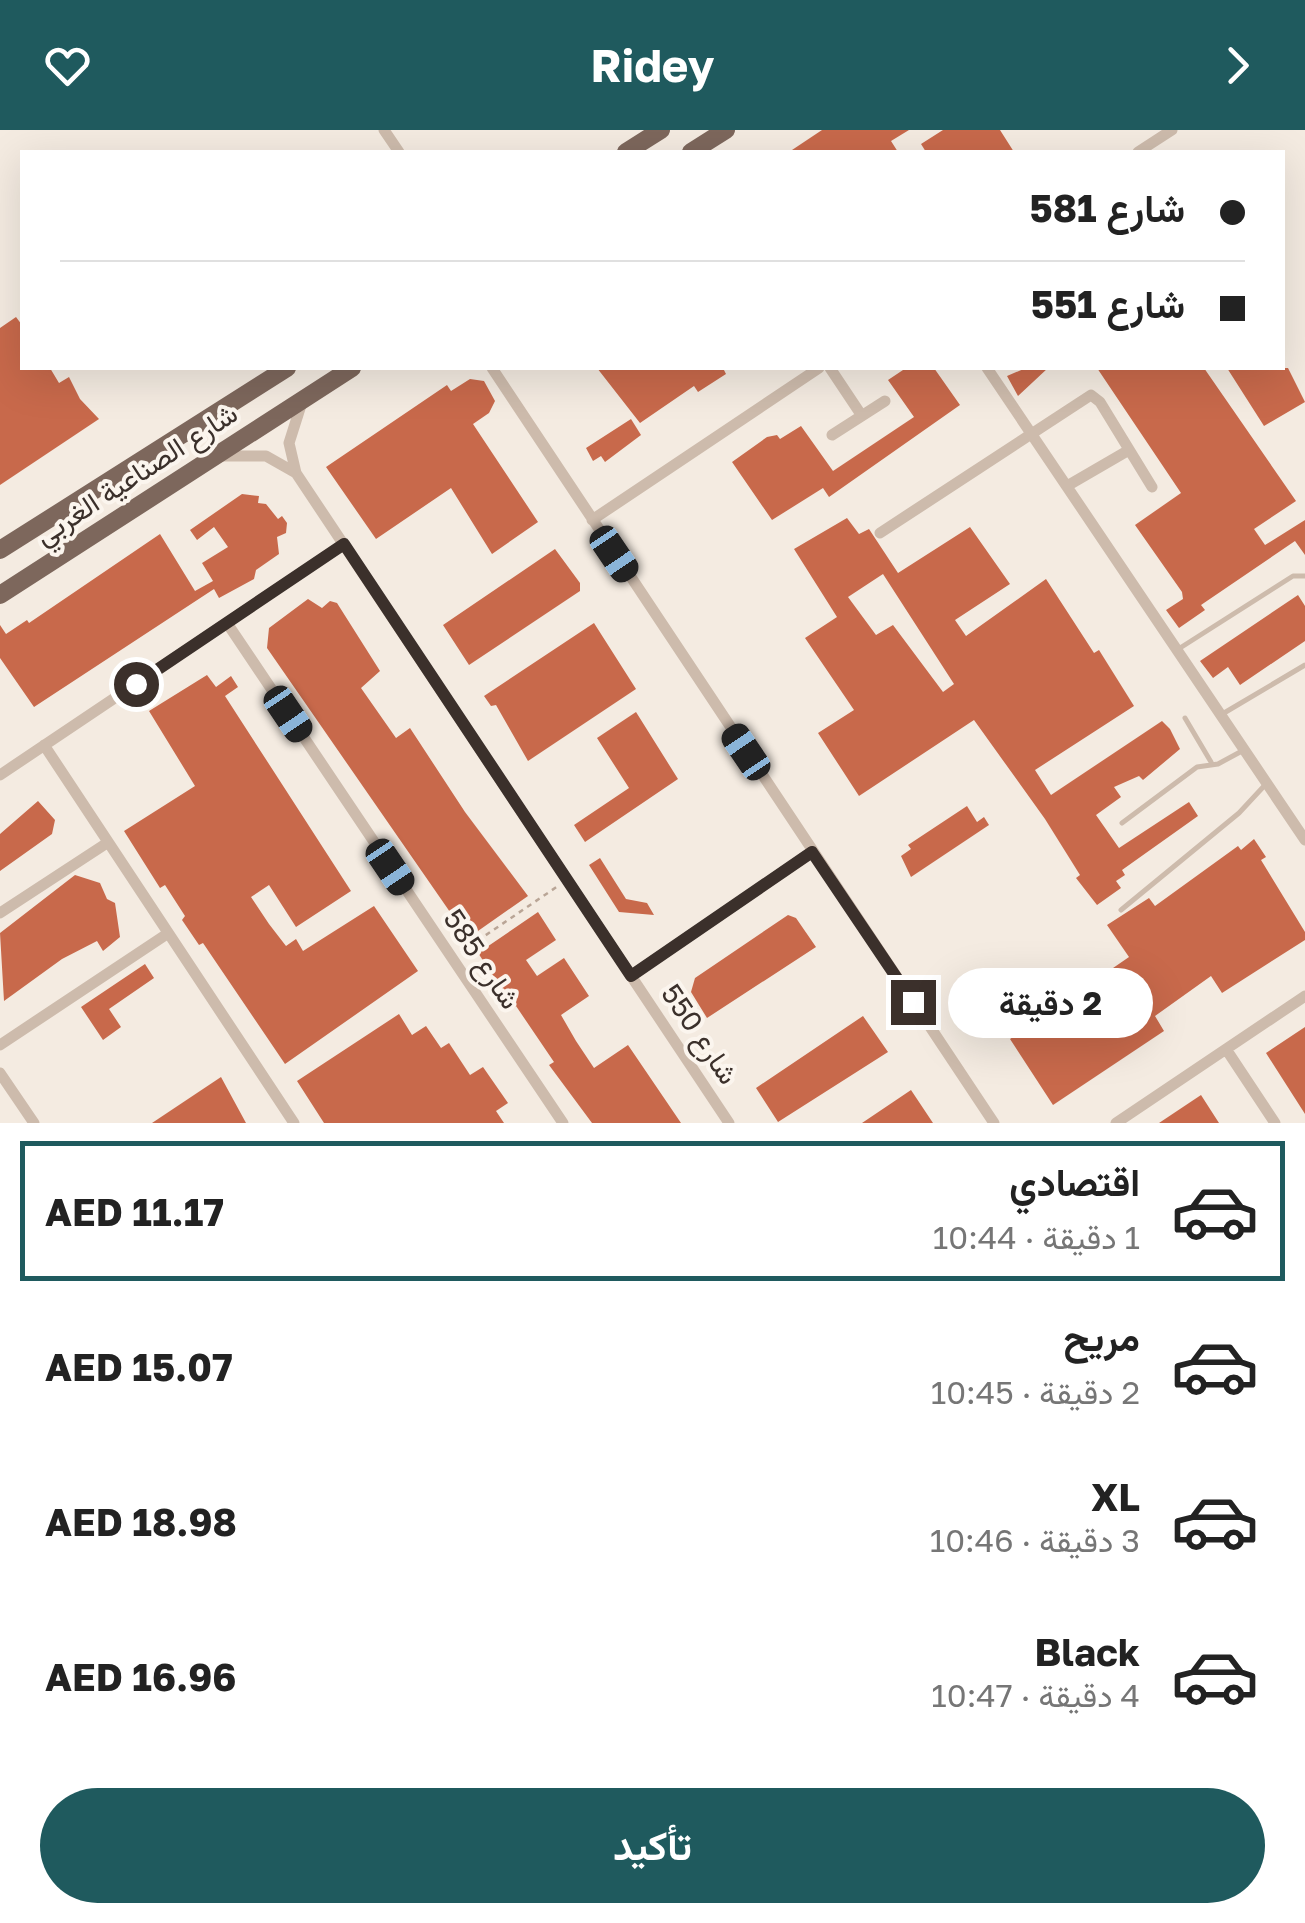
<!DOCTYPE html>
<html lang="ar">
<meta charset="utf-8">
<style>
body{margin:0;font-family:"Golos Text",Vazirmatn,sans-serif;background:#f6f6f6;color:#222;direction:rtl;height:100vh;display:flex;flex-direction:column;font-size:38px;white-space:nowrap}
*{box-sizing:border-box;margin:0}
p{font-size:32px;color:#767676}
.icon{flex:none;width:55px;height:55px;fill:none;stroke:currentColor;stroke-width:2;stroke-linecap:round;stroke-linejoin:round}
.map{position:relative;height:993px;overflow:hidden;direction:ltr}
.drawer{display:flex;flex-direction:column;background:#fff;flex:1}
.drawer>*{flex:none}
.top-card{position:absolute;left:20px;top:20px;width:1265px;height:220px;border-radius:0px;box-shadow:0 10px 40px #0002;direction:rtl;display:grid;align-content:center;height:220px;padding:0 40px;background:#fff}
.end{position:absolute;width:45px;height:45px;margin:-22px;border:12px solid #3b302b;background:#fff;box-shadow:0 0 0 5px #fff}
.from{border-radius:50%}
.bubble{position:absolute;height:70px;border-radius:35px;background:#fff;box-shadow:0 10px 40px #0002;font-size:32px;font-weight:700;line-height:70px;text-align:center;direction:rtl}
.car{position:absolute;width:30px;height:60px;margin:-30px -15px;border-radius:12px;box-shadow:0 0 8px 2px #0007;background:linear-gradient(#222 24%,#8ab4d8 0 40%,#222 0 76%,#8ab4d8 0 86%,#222 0)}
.top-card b{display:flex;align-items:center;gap:35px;height:95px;font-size:38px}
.top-card b+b{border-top:2px solid #e0e0e0}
.top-card i{width:25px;height:25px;background:#222}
ul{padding:18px 0 0;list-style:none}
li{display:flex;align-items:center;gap:30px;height:140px;margin:0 20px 15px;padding:0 20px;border:5px solid transparent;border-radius:0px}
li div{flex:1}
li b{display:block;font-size:38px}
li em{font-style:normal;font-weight:700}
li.on{border-color:#1f5a5e}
li>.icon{width:90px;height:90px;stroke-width:1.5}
.primary-button{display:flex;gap:20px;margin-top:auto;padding:20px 40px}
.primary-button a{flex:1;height:115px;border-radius:60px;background:#1f5a5e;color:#fff;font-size:40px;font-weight:700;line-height:115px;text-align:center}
header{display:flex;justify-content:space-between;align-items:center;height:130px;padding:0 40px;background:#1f5a5e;color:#fff;font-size:45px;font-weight:700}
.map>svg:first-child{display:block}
</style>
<header><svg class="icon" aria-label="forward" viewBox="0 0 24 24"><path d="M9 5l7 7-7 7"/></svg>Ridey<svg class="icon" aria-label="heart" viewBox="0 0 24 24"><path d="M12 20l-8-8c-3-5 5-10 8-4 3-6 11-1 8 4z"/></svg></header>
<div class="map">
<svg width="1305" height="993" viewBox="0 0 1305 993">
<rect width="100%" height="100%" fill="#f4ebe1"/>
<path fill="#c8694b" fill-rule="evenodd" d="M822,0H909L891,11L898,22H789Z
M943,0H1000L1014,22H926L921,14Z
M16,187L22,195V238H50L59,253L69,247L80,269L99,289L0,355V198Z
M597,238H723L726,244L698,262L694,256L640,293Z
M906,238H934L960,275L829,367L823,358L772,390L732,332L767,307L777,305L780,309L801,296L833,341L914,287L888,250Z
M1026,238H1048L1018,266L1007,246Z
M1097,238H1204L1296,371L1254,399L1265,415L1305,390V425L1295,411L1201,475L1205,480L1179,498L1166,480L1183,469L1182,462L1135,395L1181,363Z
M1227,238H1288L1305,272L1264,296Z
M470,249L484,251L495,271L489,283L473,294L538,392L492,424L451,358L376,409L326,337L447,255L451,261Z
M631,289L641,305L605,332L601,326L593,331L586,318Z
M242,364L259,366L258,373L266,374L278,389L282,386L287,393L286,403L277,407L279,424L256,440L254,449L219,468L214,459L34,577L0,528V495L6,504L27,490L29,493L160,404L195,461L213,451L202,433L228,417L214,397L197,410L190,400Z
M847,388L859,404L869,399L898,443L970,397L1010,454L955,490L966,506L1046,449L1094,523L1099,520L1134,576L1035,640L1051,665L1162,591L1170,599L1180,619L1143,650L1139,646L1114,657L1121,667L1096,685L1119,718L1189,672L1198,686L1122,740L1125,745L1116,751L1121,758L1097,775L1076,748L1080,745L1045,689L974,590L859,666L818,603L854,580L805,508L837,487L794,419ZM883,444L954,554L943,562L893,495L876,505L848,467Z
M555,419L580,453V461L469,535L443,495Z
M1298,465L1305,476V511L1240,555L1228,537L1213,548L1200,531Z
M308,469L322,478L330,471L337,473L380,541L361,558L396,608L410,598L465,682L528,766L468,808L267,518L269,498Z
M594,493L636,559L528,631L496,575L491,576L484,566Z
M207,545L216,557L231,546L238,557L225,566L351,761L296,797L269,755L251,767L269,794L286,816L296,809L303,821L374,776L418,841L285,934L203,813L199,815L182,790L185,786L165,755L160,758L124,701L195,656L149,581Z
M636,582L678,649L585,712L574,695L629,658L597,608Z
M38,671L55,690L52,704L0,741V704Z
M967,676L977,692L984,687L989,695L911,747L901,726L911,719L908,715Z
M1254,709L1266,727L1261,730L1305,802V810L1222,863L1211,846L1155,886L1164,901L1053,975L1010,909L1129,827L1107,795L1149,768L1155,776L1238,716L1241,720Z
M600,728L626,769L647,773L654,785L619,782L589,735Z
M75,745L100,753L107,769L115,773L120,807L103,821L97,811L62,829L4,871L0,803Z
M538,782L556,810L526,830L537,846L564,828L589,866L561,885L576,911L594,938L628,915L681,993H592L549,935L554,932L516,876L511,880L503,869L507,866L478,823Z
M788,785L796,788L816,817L707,888L691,862L695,848Z
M145,834L154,848L109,879L121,897L103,910L81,877Z
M399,884L412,905L426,896L441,918L449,913L470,945L483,937L508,973L496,981L504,993H324L297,951Z
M863,886L888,922L778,992L756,958Z
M1305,897V984L1266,923Z
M221,947L246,993H152Z
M911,960L933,993H862Z
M1201,965L1219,993H1159Z"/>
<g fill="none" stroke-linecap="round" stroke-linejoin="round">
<path stroke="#b9a596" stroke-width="2.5" stroke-dasharray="5 5" stroke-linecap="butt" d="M461,822L558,756"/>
<path stroke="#cdbbac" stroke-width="5" d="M1180,518L1293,446H1305
M1224,583L1305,535
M1185,588L1211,632
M1122,693L1197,637L1218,634L1242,621
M1121,780L1239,683L1265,655"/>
<path stroke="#cdbbac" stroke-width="11" d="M384,0L399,22
M1138,22L1172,0
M492,238L994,993
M830,238L862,286
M987,238L1305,710
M302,272L289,313L296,343L729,993
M832,305L885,271
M221,326H266L296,343
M1067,356L1129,320
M592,390L819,238
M880,403L1091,265L1100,272L1152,357
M227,493L563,993
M44,615L294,993
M0,645L344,414
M0,783L107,713
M631,846L812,722
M0,915L167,804
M1226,919L1275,993
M0,943L34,993
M1116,993L1305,866"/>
<path stroke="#7d675c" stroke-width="18" d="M626,22L661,0
M691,22L726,0
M0,420L287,238
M0,465L352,238"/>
</g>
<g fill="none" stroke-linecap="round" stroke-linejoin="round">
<path stroke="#3b302b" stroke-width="12" d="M136,554L344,414L631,846L812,722L913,872"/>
</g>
<g text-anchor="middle" stroke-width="8" stroke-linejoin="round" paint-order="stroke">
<g font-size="28" fill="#3b302b" stroke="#fbf5ee">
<text transform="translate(136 344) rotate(-33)" y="10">شارع الصناعية الغربي</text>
<text transform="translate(482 829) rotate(56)" y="10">شارع 585</text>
<text transform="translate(700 904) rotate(56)" y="10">شارع 550</text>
</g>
</g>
</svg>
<i class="end from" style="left:136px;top:554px"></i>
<i class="end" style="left:913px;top:872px"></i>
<div class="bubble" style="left:948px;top:838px;width:205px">2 دقيقة</div>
<i class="car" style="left:614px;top:424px;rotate:146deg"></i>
<i class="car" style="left:288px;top:584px;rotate:146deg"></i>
<i class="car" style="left:746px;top:622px;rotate:326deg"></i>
<i class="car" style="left:390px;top:737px;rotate:146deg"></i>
<div class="top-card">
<b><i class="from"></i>شارع 581</b>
<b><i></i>شارع 551</b>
</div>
</div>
<section class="drawer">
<ul>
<li class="on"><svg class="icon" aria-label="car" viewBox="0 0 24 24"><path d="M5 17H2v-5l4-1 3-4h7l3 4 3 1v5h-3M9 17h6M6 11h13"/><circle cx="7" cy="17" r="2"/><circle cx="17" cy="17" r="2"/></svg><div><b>اقتصادي</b><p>1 دقيقة · 10:44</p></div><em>AED 11.17</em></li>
<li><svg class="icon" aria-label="car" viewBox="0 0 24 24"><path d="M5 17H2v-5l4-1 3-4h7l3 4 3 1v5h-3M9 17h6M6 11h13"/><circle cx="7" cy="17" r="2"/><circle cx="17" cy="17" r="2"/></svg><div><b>مريح</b><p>2 دقيقة · 10:45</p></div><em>AED 15.07</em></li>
<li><svg class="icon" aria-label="car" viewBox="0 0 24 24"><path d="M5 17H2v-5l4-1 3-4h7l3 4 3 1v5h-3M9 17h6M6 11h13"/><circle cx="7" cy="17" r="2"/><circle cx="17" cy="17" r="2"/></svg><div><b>XL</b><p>3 دقيقة · 10:46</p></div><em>AED 18.98</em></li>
<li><svg class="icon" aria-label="car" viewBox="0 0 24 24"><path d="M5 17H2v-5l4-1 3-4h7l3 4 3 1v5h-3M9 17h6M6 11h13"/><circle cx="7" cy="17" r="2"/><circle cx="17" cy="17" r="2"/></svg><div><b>Black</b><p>4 دقيقة · 10:47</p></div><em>AED 16.96</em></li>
</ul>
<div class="primary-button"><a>تأكيد</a></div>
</section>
